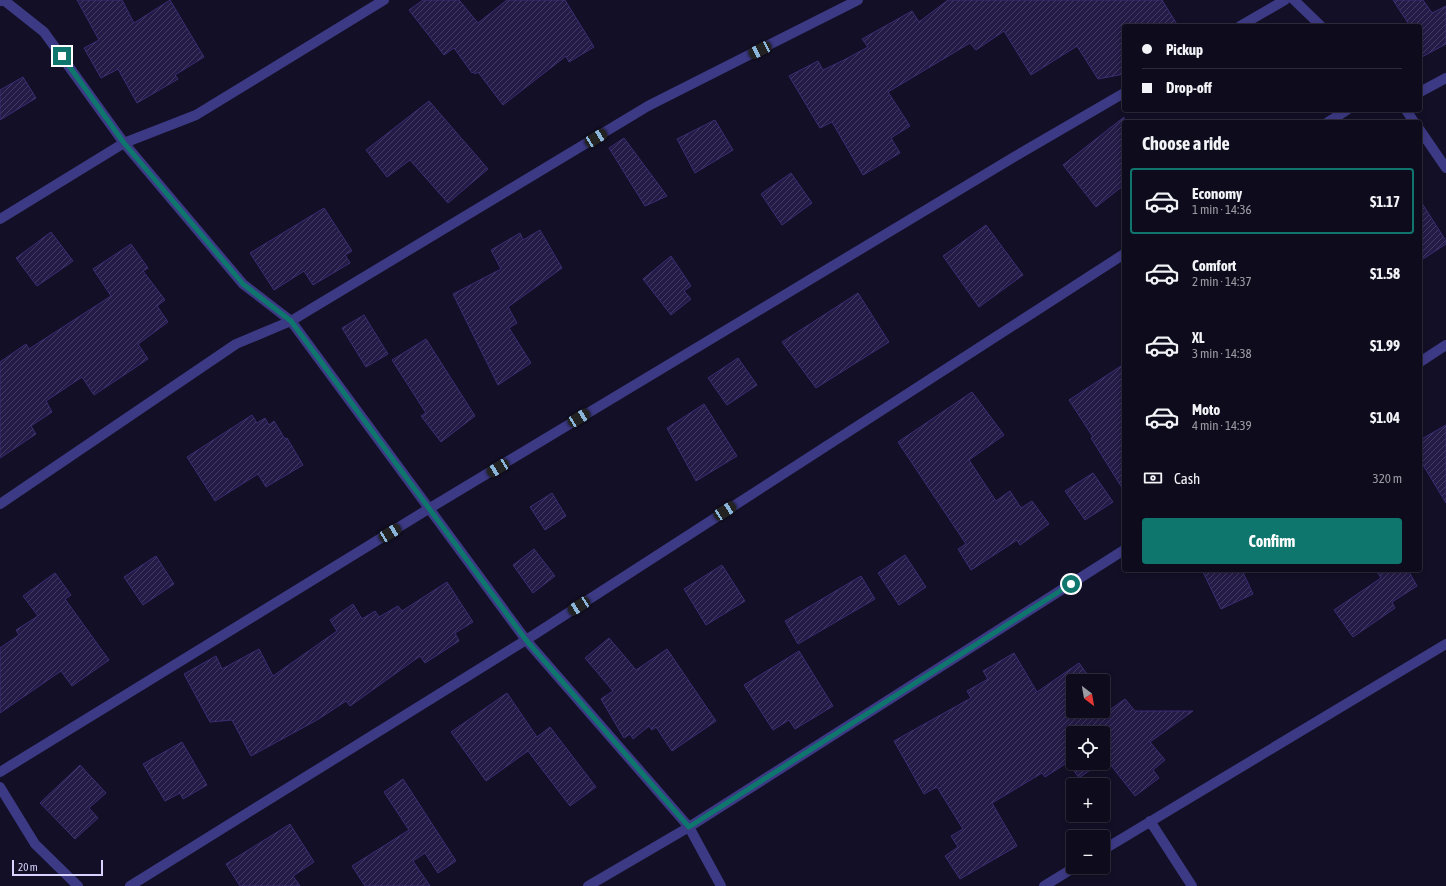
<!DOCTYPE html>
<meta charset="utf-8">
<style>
body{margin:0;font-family:"Asap Condensed",sans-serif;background:#1c1929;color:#f1f3f6;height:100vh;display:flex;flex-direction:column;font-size:15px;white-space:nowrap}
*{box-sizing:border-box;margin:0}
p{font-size:13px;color:#9b9ba3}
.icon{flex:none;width:22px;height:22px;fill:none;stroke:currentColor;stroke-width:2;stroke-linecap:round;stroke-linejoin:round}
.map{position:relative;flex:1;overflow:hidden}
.drawer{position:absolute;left:1122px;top:120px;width:300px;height:452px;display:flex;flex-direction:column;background:#0e0b1c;border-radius:4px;box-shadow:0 2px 6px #0003,0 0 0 1px #2e2b3b}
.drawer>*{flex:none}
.hud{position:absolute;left:1122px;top:24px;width:300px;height:88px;border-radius:4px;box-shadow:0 2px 6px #0003,0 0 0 1px #2e2b3b;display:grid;align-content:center;height:88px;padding:0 20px;background:#0e0b1c}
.needle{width:26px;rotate:149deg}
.tools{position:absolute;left:1066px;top:674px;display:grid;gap:8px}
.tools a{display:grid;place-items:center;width:44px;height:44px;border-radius:4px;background:#0e0b1c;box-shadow:0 2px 6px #0003,0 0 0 1px #2e2b3b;font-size:20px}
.scale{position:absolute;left:12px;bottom:10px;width:91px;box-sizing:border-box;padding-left:4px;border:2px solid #d9d4ff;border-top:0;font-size:11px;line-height:14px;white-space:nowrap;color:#d9d4ff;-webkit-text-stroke:3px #130f26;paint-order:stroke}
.end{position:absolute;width:18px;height:18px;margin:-9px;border:5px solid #0f766e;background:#fff;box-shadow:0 0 0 2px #fff}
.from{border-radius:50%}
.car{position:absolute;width:12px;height:24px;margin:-12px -6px;border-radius:5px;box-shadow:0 0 3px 1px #0007;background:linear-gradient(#222 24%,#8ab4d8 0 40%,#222 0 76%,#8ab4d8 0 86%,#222 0)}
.hud b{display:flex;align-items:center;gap:14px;height:38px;font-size:15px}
.hud b+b{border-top:1px solid #2e2b3b}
.hud i{width:10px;height:10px;background:#f1f3f6}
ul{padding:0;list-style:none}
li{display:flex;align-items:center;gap:12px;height:66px;margin:0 8px 6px;padding:0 12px;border:2px solid transparent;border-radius:4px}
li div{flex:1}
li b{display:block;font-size:15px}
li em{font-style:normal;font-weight:700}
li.selected{border-color:#0f766e}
li>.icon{width:36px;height:36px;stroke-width:1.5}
h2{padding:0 20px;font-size:18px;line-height:48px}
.pay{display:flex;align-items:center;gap:10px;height:44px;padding:0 20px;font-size:15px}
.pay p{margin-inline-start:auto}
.button{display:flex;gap:8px;margin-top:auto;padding:8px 20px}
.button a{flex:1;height:46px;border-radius:4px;background:#0f766e;color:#fff;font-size:16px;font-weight:700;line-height:46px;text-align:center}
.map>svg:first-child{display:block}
</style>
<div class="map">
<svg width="1446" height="886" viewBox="0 0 1446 886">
<defs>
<pattern id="building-hatch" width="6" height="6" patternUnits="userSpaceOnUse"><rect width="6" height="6" fill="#241b47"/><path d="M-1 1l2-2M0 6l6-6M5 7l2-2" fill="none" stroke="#433b63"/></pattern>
</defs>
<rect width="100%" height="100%" fill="#130f26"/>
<path fill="url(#building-hatch)" stroke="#3b2d73" d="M77,0H122L134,23L170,0L204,57L175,75L178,79L137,103L118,69L101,78L84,48L99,40Z
M423,0H459L478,23L507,0H565L594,47L569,62L566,56L503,105L478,72L475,74L473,72L472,73L454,48L444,55L409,10Z
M948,0H1162L1178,26H1124V74L1098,79L1077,46L1031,75L1004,31L976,50L970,43L888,92L910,126L891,138L900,153L863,175L832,122L820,128L789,76L818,61L823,70L844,60L868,47L862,39L912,11L919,22Z
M1393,0H1423L1432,13L1446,6V44L1420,58V26H1410Z
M23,77L36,98L0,120V90Z
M429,101L488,169L448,203L410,160L387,177L366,150Z
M1124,117V185L1096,207L1063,165Z
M715,120L733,150L695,173L677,139Z
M624,138L667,196L645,206L609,148Z
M791,173L812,203L782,225L761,194Z
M1420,200L1446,241V244L1420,261Z
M324,208L352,251L345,255L350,263L313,285L304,271L274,290L250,253Z
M986,225L1023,275L979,307L943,256Z
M540,230L562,268L508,307L517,323L509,328L531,363L498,385L453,294L501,269L491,250L520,233L523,240Z
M51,232L73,261L37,286L16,258Z
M131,244L148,268L143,271L165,300L157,306L168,322L138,344L148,359L94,395L82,377L46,401L52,412L31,426L36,434L0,458V362L26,344L29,349L111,296L93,269Z
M671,256L691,286L684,291L691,299L671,315L643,279Z
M858,293L889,342L816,388L782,342Z
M364,315L388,354L366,367L342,328Z
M426,339L475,416L441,442L421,416L426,413L392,360Z
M738,358L757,385L727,405L708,378Z
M1124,364V491L1091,438L1093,437L1069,400Z
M972,392L1004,435L969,460L996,501L1010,491L1021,508L1032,501L1049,524L1020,545L1017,540L971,570L958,549L966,544L898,442Z
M704,404L737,456L696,481L667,428Z
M252,415L257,423L265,418L269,425L274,421L285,439L287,438L303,465L266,487L258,474L215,501L187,457Z
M1446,425V503L1420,460V440Z
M1093,473L1113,502L1085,520L1065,491Z
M552,493L566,516L545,530L530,507Z
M534,549L555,576L533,593L513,565Z
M905,555L926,587L899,605L878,573Z
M156,556L174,584L143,605L124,577Z
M722,565L745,601L706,625L684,589Z
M1202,570H1242L1253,594L1221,609Z
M1376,570H1408L1417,586L1392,602L1395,608L1353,637L1334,610L1381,578Z
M55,573L71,595L65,599L109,660L72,686L61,671L0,713V648L19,635L16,630L38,616L23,596Z
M861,576L875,599L798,644L785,621Z
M447,582L473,622L455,633L459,641L425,663L420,656L350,706L346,701L317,720L251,756L232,720L210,722L184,674L216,656L222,669L259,649L273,676L337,631L330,620L353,604L362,619L375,611L379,617L398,606L402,611Z
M609,638L636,670L667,649L716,721L672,751L656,727L652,730L649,726L633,739L630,734L624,738L601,699L613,691L585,658Z
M799,651L833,706L795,729L789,720L773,730L744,685Z
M1014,653L1037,692L1079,663L1092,681H1073V711H1103V697L1111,709L1125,699L1135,711H1193L1150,742L1165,760L1153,770L1159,778L1135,796L1106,759L1103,761V733H1073V763H1100L1079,778L1068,762L1045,777L1042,773L992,803L1017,846L960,879L945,856L958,847L951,836L963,829L937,787L924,794L894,741L971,698L967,691L988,679L983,671Z
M507,693L537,737L550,727L596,787L570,806L528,751L486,781L451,732Z
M182,742L207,785L183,799L180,793L165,801L143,764Z
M80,765L106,793L89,808L98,818L75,839L40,803Z
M403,779L456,861L438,873L425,853L413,861L430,886H365L352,866L409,830L384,792Z
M290,824L314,862L293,876L300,886H240L226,864Z"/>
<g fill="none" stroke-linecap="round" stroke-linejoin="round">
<path stroke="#3d3a85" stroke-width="10" d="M1294,0L1321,26
M0,1H5L44,32L124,143L243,284L291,321L526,640L689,827L721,886
M1240,26L1285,0
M1420,92L1446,78
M1406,110L1414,122
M1328,122L1347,110
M1420,130L1446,168
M0,219L124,143L196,115L384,0
M1420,362L1446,345
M0,504L236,344L291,321L648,106L858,0
M0,772L430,508L1014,157L1124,93
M0,787L35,844L78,886
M1150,821L1192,886
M1103,850L1446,644
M130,886L526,640L1124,254
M588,886L689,827L1124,550
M1044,886L1075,867"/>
</g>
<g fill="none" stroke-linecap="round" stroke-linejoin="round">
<path stroke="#0f766e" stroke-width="5" d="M62,56L124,143L243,284L291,321L526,640L689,827L1071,584"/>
</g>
</svg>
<div class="tools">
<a><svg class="needle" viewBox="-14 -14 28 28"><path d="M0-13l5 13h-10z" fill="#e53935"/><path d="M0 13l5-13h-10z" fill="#9b9ba3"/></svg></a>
<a><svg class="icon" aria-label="locate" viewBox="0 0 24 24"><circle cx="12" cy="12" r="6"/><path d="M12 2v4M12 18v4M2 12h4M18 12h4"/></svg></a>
<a>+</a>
<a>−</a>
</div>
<div class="scale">20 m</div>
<i class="end from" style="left:1071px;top:584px"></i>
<i class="end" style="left:62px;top:56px"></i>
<i class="car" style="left:760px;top:50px;rotate:243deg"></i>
<i class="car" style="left:596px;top:138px;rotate:59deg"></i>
<i class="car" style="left:579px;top:418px;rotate:59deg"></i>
<i class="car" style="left:498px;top:468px;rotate:239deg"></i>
<i class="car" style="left:725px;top:511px;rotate:57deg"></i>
<i class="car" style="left:390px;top:533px;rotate:59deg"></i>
<i class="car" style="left:579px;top:606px;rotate:237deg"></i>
<div class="hud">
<b><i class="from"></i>Pickup</b>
<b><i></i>Drop-off</b>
</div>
<section class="drawer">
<h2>Choose a ride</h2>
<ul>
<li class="selected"><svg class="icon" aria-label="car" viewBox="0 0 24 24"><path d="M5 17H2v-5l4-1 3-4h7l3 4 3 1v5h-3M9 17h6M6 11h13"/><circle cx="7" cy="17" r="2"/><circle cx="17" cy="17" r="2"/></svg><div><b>Economy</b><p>1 min · 14:36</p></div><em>$1.17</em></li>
<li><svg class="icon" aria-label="car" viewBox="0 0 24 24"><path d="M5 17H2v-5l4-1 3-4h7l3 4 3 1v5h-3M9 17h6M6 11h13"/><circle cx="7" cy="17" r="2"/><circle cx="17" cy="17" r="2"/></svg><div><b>Comfort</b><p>2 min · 14:37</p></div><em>$1.58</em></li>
<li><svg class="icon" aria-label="car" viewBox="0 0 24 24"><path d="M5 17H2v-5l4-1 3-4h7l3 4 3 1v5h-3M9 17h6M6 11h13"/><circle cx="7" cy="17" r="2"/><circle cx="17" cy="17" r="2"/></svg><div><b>XL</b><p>3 min · 14:38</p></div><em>$1.99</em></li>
<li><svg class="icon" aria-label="car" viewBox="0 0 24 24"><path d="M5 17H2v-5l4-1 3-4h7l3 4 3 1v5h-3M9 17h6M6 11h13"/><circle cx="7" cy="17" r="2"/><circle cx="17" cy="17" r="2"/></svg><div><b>Moto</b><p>4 min · 14:39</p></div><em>$1.04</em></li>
</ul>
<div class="pay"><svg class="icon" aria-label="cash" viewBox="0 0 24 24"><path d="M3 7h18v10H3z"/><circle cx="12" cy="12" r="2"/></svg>Cash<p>320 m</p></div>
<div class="button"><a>Confirm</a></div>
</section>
</div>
